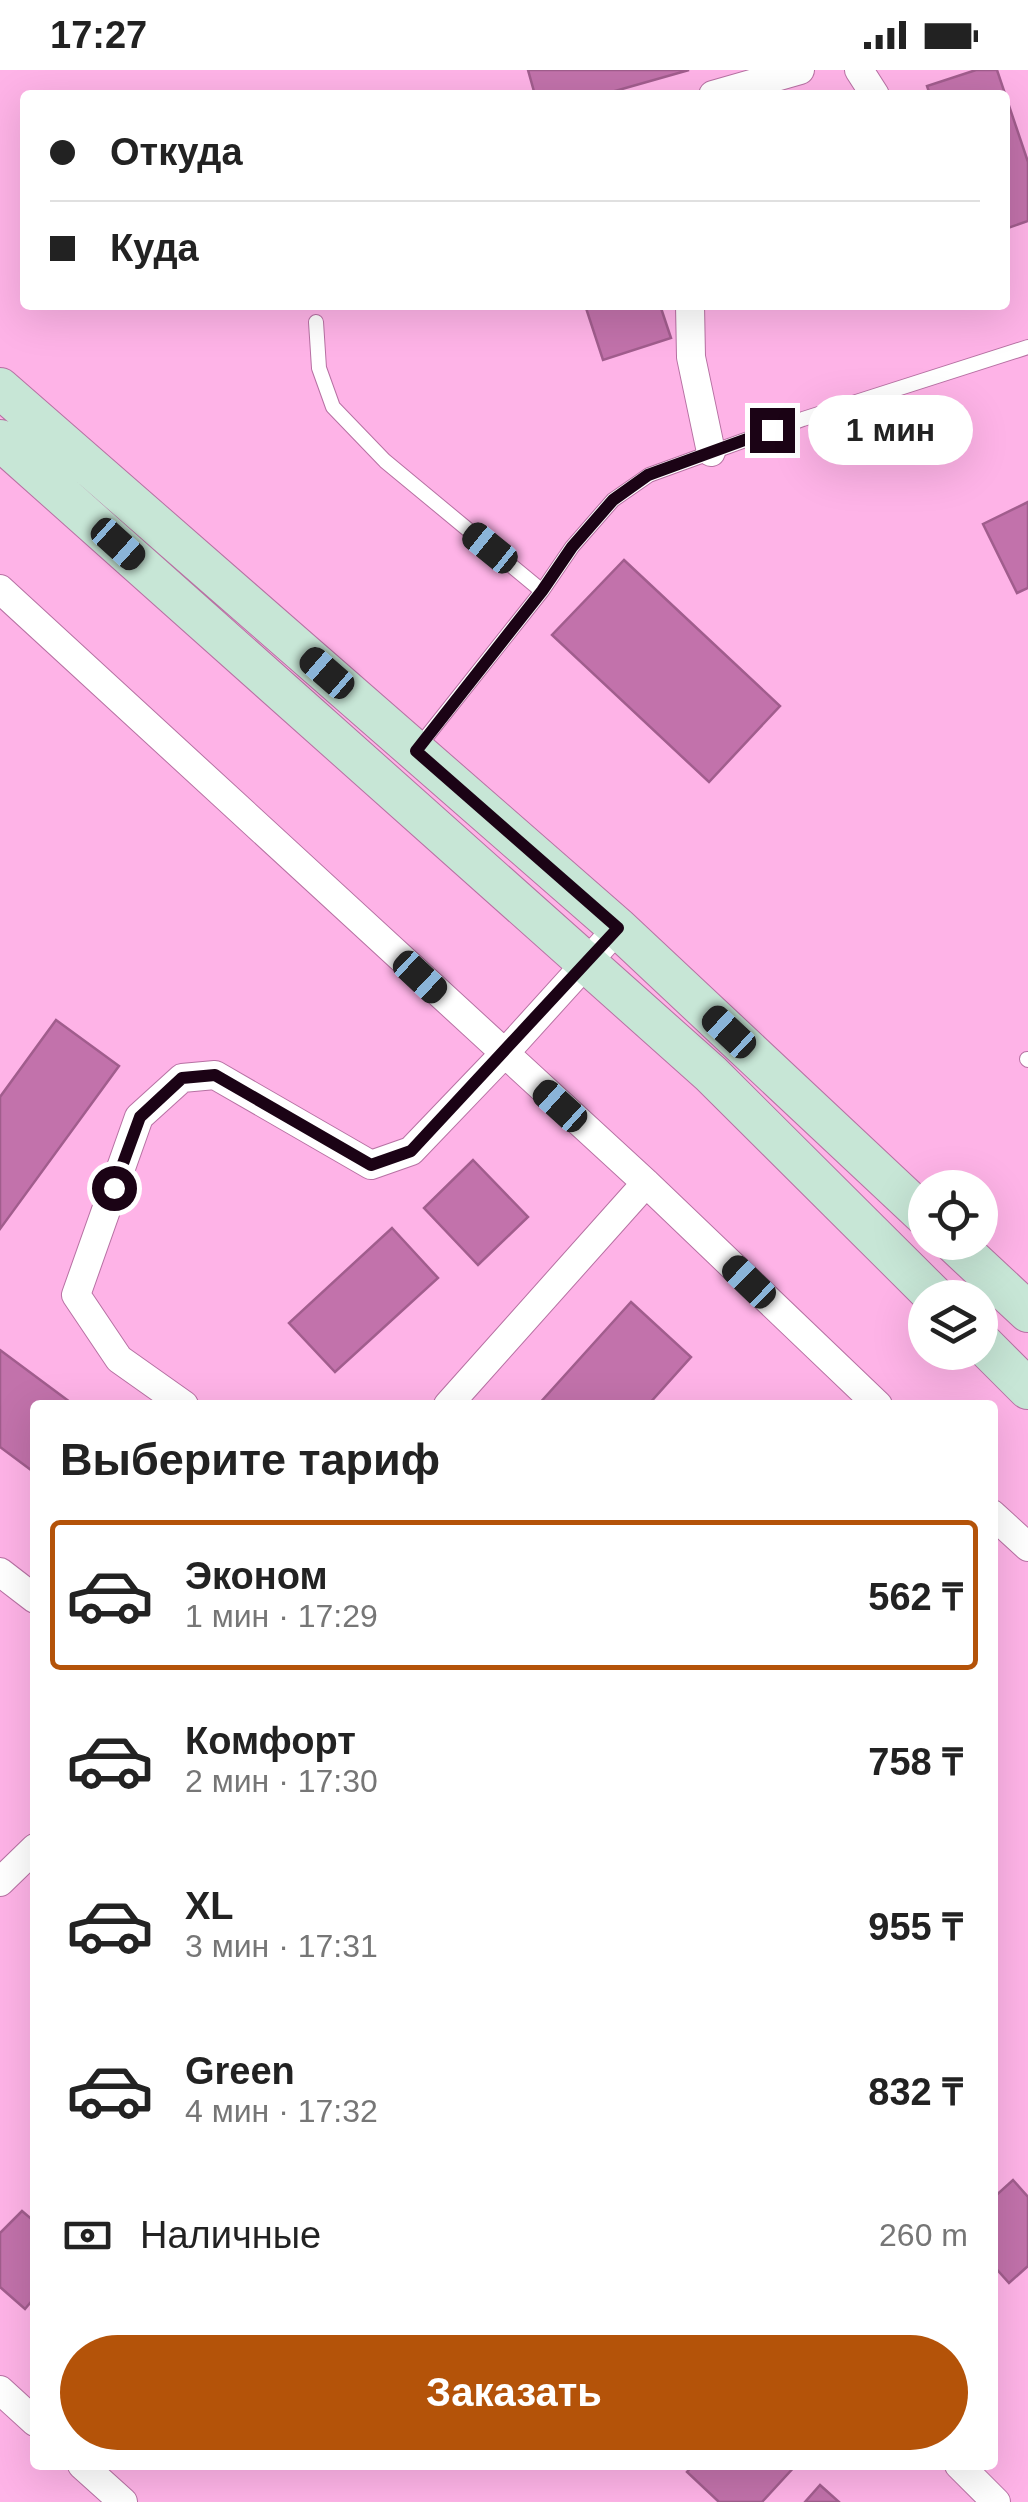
<!DOCTYPE html>
<html lang="ru">
<meta charset="utf-8">
<style>
body{margin:0;font-family:Helvetica,sans-serif;background:#f2f2f2;color:#222;height:100vh;display:flex;flex-direction:column;font-size:38px;white-space:nowrap}
*{box-sizing:border-box;margin:0}
p{font-size:32px;color:#767676}
.icon{flex:none;width:55px;height:55px;fill:none;stroke:currentColor;stroke-width:2;stroke-linecap:round;stroke-linejoin:round}
.map{position:relative;flex:1;overflow:hidden}
.panel{position:absolute;left:30px;top:1330px;width:968px;height:1070px;display:flex;flex-direction:column;background:#fff;border-radius:10px;box-shadow:0 10px 40px #0002}
.panel>*{flex:none}
.hud{position:absolute;left:20px;top:20px;width:990px;height:220px;border-radius:10px;box-shadow:0 10px 40px #0002;display:grid;align-content:center;height:220px;padding:0 30px;background:#fff}
.controls{position:absolute;left:908px;top:1100px;display:grid;gap:20px}
.controls a{display:grid;place-items:center;width:90px;height:90px;border-radius:50%;background:#fff;box-shadow:0 10px 40px #0002;font-size:50px}
.end{position:absolute;width:45px;height:45px;margin:-22px;border:12px solid #1b0315;background:#fff;box-shadow:0 0 0 5px #fff}
.from{border-radius:50%}
.bubble{position:absolute;height:70px;border-radius:35px;background:#fff;box-shadow:0 10px 40px #0002;font-size:32px;font-weight:700;line-height:70px;text-align:center}
.car{position:absolute;width:30px;height:60px;margin:-30px -15px;border-radius:12px;box-shadow:0 0 8px 2px #0007;background:linear-gradient(#222 24%,#8ab4d8 0 40%,#222 0 76%,#8ab4d8 0 86%,#222 0)}
.hud b{display:flex;align-items:center;gap:35px;height:95px;font-size:38px}
.hud b+b{border-top:2px solid #e0e0e0}
.hud i{width:25px;height:25px;background:#222}
ul{padding:0;list-style:none}
li{display:flex;align-items:center;gap:30px;height:150px;margin:0 20px 15px;padding:0 10px;border:5px solid transparent;border-radius:10px}
li div{flex:1}
li b{display:block;font-size:38px}
li em{font-style:normal;font-weight:700}
li.current{border-color:#b45309}
li>.icon{width:90px;height:90px;stroke-width:1.5}
h2{padding:0 30px;font-size:45px;line-height:120px}
.pay{display:flex;align-items:center;gap:25px;height:110px;padding:0 30px;font-size:38px}
.pay p{margin-inline-start:auto}
.button{display:flex;gap:20px;margin-top:auto;padding:20px 30px}
.button a{flex:1;height:115px;border-radius:60px;background:#b45309;color:#fff;font-size:40px;font-weight:700;line-height:115px;text-align:center}
.status{display:flex;justify-content:space-between;align-items:center;height:70px;padding:0 50px;background:#fff;direction:ltr}
.status svg{height:28px;fill:currentColor}
.map>svg:first-child{display:block}
</style>
<div class="status"><b>17:27</b><svg viewBox="0 0 49 12"><path d="M0 12V9h3v3zM5 12V6h3v6zM10 12V3h3v9zM15 12V0h3v12zM26 1h20v11H26zM47 4h2v5h-2z"/></svg></div>
<div class="map">
<svg width="1028" height="2432" viewBox="0 0 1028 2432">
<rect width="100%" height="100%" fill="#feb3e7"/>
<path fill="#c272ab" stroke="#a15d8d" stroke-width="2.5" d="M528,0H689L601,25H535Z
M976,0H997L1028,92V151L1005,159V25H930L927,16Z
M585,235H660L671,268L603,290Z
M1028,432V518L1017,523L983,454Z
M624,490L780,636L709,712L552,565Z
M56,950L119,996L0,1159V1027Z
M473,1090L528,1147L478,1195L424,1138Z
M392,1158L438,1208L335,1302L289,1253Z
M631,1232L691,1287L648,1335H538Z
M0,1280L74,1335H35V1403L0,1377Z
M1013,2110L1028,2127V2196L1009,2213L992,2194V2129Z
M22,2141L35,2152V2227L25,2239L0,2217V2163Z
M693,2395H796L762,2432H719L687,2402Z
M820,2415L839,2432H805Z"/>
<g fill="none" stroke-linecap="round" stroke-linejoin="round">
<defs>
<path id="lane" d="M316,252L319,298L333,337L385,391L542,521
M416,680L542,521L572,477L613,430L649,405L803,349L1028,277
M1027,989L1028,990"/>
<path id="street" d="M859,0L875,25
M713,25L800,0
M690,235L691,287L711,382
M0,519L646,1113L878,1335
M184,1335L119,1289L76,1225L139,1047L182,1008L215,1005L371,1095L411,1081L503,985L618,858
M448,1335L646,1113
M992,1444L1028,1477
M0,1502L35,1529
M0,1812L35,1778
M0,2320L35,2352
M82,2395L123,2432
M959,2395L996,2432"/>
<path id="secondary" d="M0,318L618,858L925,1146
M0,370L711,1004L936,1228
M953,1172L1028,1242
M980,1271L1028,1319"/>
</defs>
<use href="#lane" stroke="#b771a3" stroke-width="16"/>
<use href="#street" stroke="#b771a3" stroke-width="30"/>
<use href="#secondary" stroke="#b771a3" stroke-width="42"/>
<use href="#lane" stroke="#fff" stroke-width="14"/>
<use href="#street" stroke="#fff" stroke-width="28"/>
<use href="#secondary" stroke="#c7e6d6" stroke-width="40"/>
</g>
<g fill="none" stroke-linecap="round" stroke-linejoin="round">
<path stroke="#1b0315" stroke-width="12" d="M114,1118L140,1047L182,1008L215,1005L371,1095L411,1081L618,858L416,681L542,521L572,477L613,430L648,405L772,360"/>
</g>
</svg>
<div class="controls">
<a><svg class="icon" aria-label="locate" viewBox="0 0 24 24"><circle cx="12" cy="12" r="6"/><path d="M12 2v4M12 18v4M2 12h4M18 12h4"/></svg></a>
<a><svg class="icon" aria-label="layers" viewBox="0 0 24 24"><path d="M12 4l9 5-9 5-9-5zM3 14l9 5 9-5"/></svg></a>
</div>
<i class="end from" style="left:114px;top:1118px"></i>
<i class="end" style="left:772px;top:360px"></i>
<div class="bubble" style="left:808px;top:325px;width:165px">1 мин</div>
<i class="car" style="left:118px;top:474px;rotate:132deg"></i>
<i class="car" style="left:490px;top:478px;rotate:309deg"></i>
<i class="car" style="left:327px;top:603px;rotate:311deg"></i>
<i class="car" style="left:420px;top:907px;rotate:133deg"></i>
<i class="car" style="left:729px;top:962px;rotate:313deg"></i>
<i class="car" style="left:560px;top:1036px;rotate:312deg"></i>
<i class="car" style="left:749px;top:1212px;rotate:314deg"></i>
<div class="hud">
<b><i class="from"></i>Откуда</b>
<b><i></i>Куда</b>
</div>
<section class="panel">
<h2>Выберите тариф</h2>
<ul>
<li class="current"><svg class="icon" aria-label="car" viewBox="0 0 24 24"><path d="M5 17H2v-5l4-1 3-4h7l3 4 3 1v5h-3M9 17h6M6 11h13"/><circle cx="7" cy="17" r="2"/><circle cx="17" cy="17" r="2"/></svg><div><b>Эконом</b><p>1 мин · 17:29</p></div><em>562 ₸</em></li>
<li><svg class="icon" aria-label="car" viewBox="0 0 24 24"><path d="M5 17H2v-5l4-1 3-4h7l3 4 3 1v5h-3M9 17h6M6 11h13"/><circle cx="7" cy="17" r="2"/><circle cx="17" cy="17" r="2"/></svg><div><b>Комфорт</b><p>2 мин · 17:30</p></div><em>758 ₸</em></li>
<li><svg class="icon" aria-label="car" viewBox="0 0 24 24"><path d="M5 17H2v-5l4-1 3-4h7l3 4 3 1v5h-3M9 17h6M6 11h13"/><circle cx="7" cy="17" r="2"/><circle cx="17" cy="17" r="2"/></svg><div><b>XL</b><p>3 мин · 17:31</p></div><em>955 ₸</em></li>
<li><svg class="icon" aria-label="car" viewBox="0 0 24 24"><path d="M5 17H2v-5l4-1 3-4h7l3 4 3 1v5h-3M9 17h6M6 11h13"/><circle cx="7" cy="17" r="2"/><circle cx="17" cy="17" r="2"/></svg><div><b>Green</b><p>4 мин · 17:32</p></div><em>832 ₸</em></li>
</ul>
<div class="pay"><svg class="icon" aria-label="cash" viewBox="0 0 24 24"><path d="M3 7h18v10H3z"/><circle cx="12" cy="12" r="2"/></svg>Наличные<p>260 m</p></div>
<div class="button"><a>Заказать</a></div>
</section>
</div>
